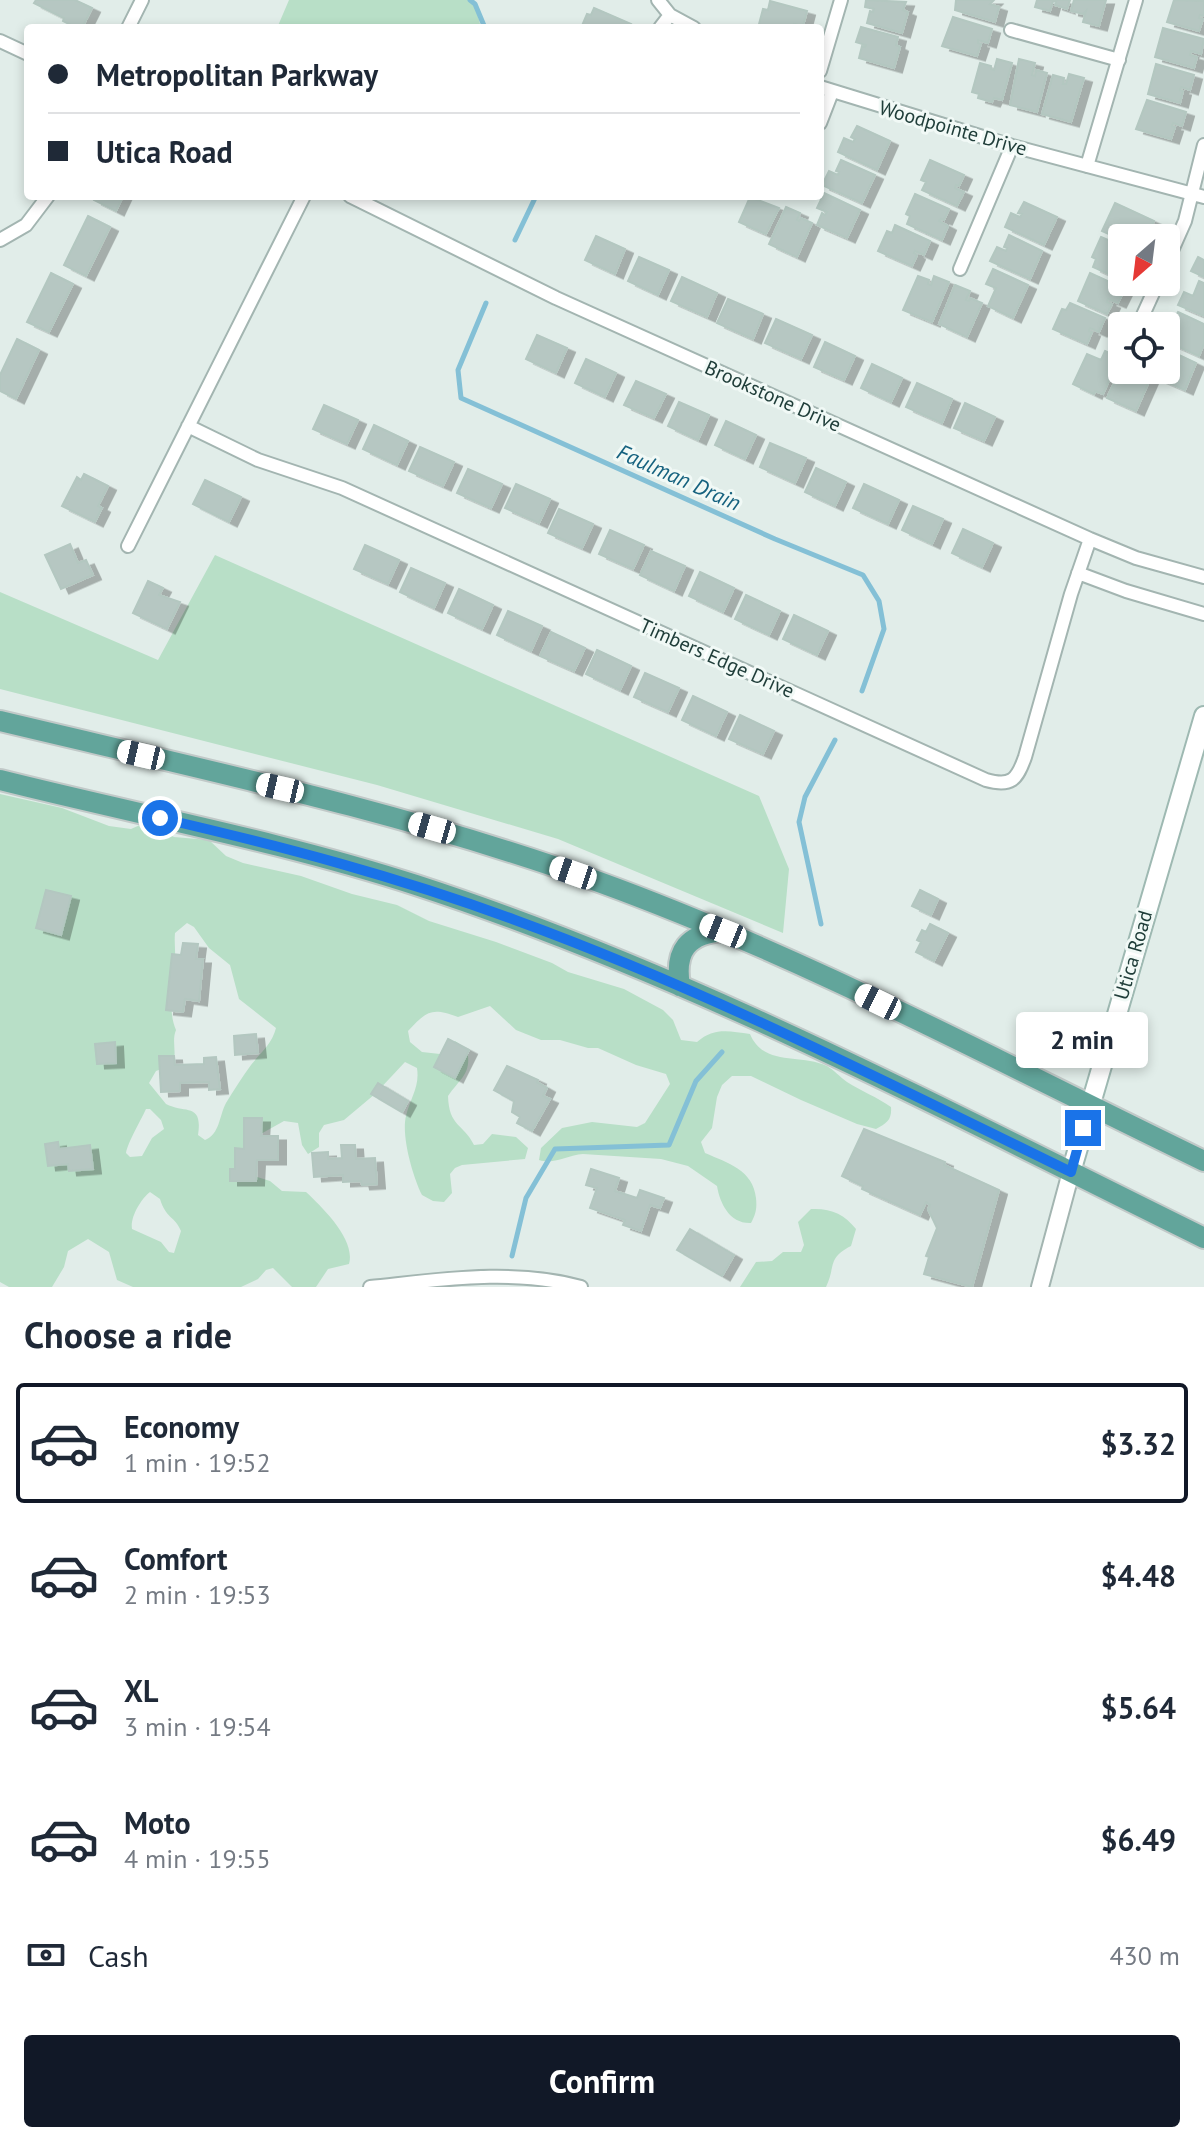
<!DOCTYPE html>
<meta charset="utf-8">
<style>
body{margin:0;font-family:"PT Sans",sans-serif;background:#f6f6f7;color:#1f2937;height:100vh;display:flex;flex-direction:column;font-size:30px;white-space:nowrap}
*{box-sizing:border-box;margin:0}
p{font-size:26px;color:#747a83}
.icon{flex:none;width:44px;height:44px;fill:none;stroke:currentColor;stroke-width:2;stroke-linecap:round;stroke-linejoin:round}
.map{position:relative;height:1287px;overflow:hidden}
.side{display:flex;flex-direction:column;background:#fff;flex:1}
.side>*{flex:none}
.hud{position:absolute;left:24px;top:24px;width:800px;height:176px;border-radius:8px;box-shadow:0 4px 12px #0003;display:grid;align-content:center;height:176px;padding:0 24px;background:#fff}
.needle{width:52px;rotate:208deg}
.tools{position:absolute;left:1108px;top:224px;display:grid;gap:16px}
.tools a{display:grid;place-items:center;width:72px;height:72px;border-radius:8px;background:#fff;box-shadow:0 4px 12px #0003;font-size:40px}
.end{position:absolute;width:36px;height:36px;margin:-18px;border:10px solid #1a73e8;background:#fff;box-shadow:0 0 0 4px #fff}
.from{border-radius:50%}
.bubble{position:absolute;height:56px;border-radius:8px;background:#fff;box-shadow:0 4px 12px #0003;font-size:26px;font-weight:700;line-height:56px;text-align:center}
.car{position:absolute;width:24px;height:48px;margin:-24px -12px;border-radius:10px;box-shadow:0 0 6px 2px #0007;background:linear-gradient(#fff 24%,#345 0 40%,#fff 0 76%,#345 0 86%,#fff 0)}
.hud b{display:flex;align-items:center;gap:28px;height:76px;font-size:30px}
.hud b+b{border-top:2px solid #e0e1e3}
.hud i{width:20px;height:20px;background:#1f2937}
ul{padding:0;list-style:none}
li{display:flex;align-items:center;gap:24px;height:120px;margin:0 16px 12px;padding:0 8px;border:4px solid transparent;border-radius:8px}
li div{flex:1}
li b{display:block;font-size:30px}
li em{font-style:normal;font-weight:700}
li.selected{border-color:#111827}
li>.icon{width:72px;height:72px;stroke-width:1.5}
h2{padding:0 24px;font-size:36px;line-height:96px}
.pay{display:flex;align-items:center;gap:20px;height:88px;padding:0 24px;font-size:30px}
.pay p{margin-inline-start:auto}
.button{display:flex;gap:16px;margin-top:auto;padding:16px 24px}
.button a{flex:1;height:92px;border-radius:8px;background:#111827;color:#fff;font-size:32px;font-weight:700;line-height:92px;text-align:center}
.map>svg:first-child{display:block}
</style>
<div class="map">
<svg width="1204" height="1287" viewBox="0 0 1204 1287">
<defs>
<filter id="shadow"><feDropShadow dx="8" dy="4.5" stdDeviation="0" flood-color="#0004"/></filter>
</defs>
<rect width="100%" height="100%" fill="#e1ede9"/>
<path fill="#b8dfc7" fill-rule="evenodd" d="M289,0H468L475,4L481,28H277Z
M215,555L759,796L789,869L783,933L558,839L377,785L0,689V592L158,660Z
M0,794L62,808L109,826L131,829L140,825L159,829L174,837L209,840L226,856L243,863L301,876L352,894L397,905L429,921L496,942L552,963L568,972L624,989L663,1010L673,1020L681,1040L697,1042C714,1027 729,1031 750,1034C764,1067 799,1053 827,1066C834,1070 840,1077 847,1082C861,1091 877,1097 891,1107C892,1120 887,1123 876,1129L857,1124L801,1100L751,1076H732L722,1085L717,1097L712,1128L701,1142L705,1153C728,1163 753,1170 756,1198C757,1208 756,1214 751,1223C730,1224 720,1204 717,1186L688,1166L661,1159L583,1154C567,1155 555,1165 539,1160L541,1148L562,1128L592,1122L637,1127L645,1123L670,1084L666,1074L636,1065L598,1048H588L560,1040H541L516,1030L490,1006L458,1017C431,1007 427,1011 408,1031L410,1042L422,1052L440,1054L444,1047L455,1041L467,1049C472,1074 461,1077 448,1096C449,1127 463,1123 474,1145L483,1144L492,1134L516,1137L528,1148L525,1159L462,1165L455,1168L450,1174L452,1193L444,1202L433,1201L422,1195C413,1177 401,1136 406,1116C410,1098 420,1087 417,1068L405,1062L375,1094L344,1120L324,1125L319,1133V1147L308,1154L302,1145L298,1123L284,1121L248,1141L241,1152L248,1174L270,1181L282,1191L306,1192C323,1208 356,1240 349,1264L328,1269L316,1287H292L273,1268L266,1270L258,1279L241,1287H133L117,1280L109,1252L88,1239L68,1251L64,1267L52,1287H9L0,1282ZM187,923L194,927L209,948L230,965L239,999L276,1028C272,1044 261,1052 251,1065C242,1077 234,1090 226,1103C219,1116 220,1134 205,1140L198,1135C203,1102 185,1114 166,1104L149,1083L156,1071L172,1065C178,1054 171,1042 176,1030C167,1009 174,988 175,966C176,955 174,944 175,933ZM146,1109H150L161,1120L164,1129L152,1138L142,1156L130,1157L126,1153C128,1142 140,1122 146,1109ZM150,1192L160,1199C166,1219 175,1216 181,1231L174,1253L169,1252L161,1242L132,1229C130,1217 141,1199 150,1192Z
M811,1209C831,1208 844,1214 856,1229L851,1246C827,1258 836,1266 826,1287H740L756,1262L772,1261L783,1252H801L804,1245L798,1222Z"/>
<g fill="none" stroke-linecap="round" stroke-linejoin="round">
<path stroke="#84c0d6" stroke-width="5" d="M470,0L475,4L485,28
M515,240L536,196
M486,303L458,370L461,398L775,539L863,575L879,601L884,629L862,691
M821,924L799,822L805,797L835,740
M512,1256L526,1198L555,1149L669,1145L696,1081L722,1052"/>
</g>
<path fill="#b6c7c2" stroke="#b3c7c0" stroke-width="2" filter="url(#shadow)" d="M36,0H75L92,8L82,28H77L63,21L64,18L34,3Z
M866,0L906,2L903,10L908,12L902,33L867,23L870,11L873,12L874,9L865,7Z
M994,0L990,4L999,7L995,22L955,10L956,0Z
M1037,0H1070L1067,9L1055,5L1056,2L1053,1L1050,11L1035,7Z
M1074,0H1106L1099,26L1083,22L1086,11L1083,14L1071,11Z
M1174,0L1204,1V16L1200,15L1199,18L1203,19L1199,31L1167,22Z
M770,1L807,11L803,26L794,24L793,27L796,28H758L763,9L768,10Z
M594,8L631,24L629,28H581L587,14L591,15Z
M953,17L992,29L988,43L978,40V43L981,44L977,56L942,46Z
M861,27L898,37L896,45L900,47L894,68L859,58L862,46L865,47L866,45L856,42Z
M1163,28L1204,39L1201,54L1191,51L1190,55L1197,57L1194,68L1155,57Z
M997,59L1012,63L1002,100L994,98L992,102L978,98L979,94L972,92L980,63L991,66V69L994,70Z
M1019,59L1035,63L1032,75L1035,76L1036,70L1047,73L1037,112L1010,105Z
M1156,64L1194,75L1190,90L1181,87L1180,90L1183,91L1180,103L1148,94Z
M1069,74L1084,78L1071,122L1042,114L1053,75L1064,78L1063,84H1066Z
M1147,100L1186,112L1182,126L1173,123L1172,126L1175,127L1171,139L1136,129Z
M857,126L890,141L877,170L838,152L844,138L853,142L855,139L851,137Z
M841,160L875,175L862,203L822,185L829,171L838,175L839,172L836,171Z
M930,160L964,175L959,186L956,185L955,188L964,192L957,206L922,190L926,182L921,180Z
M824,193L860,210L847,238L817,225L822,213L825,215L827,212L817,208Z
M915,194L949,209L944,220L941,219L939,221L948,226L942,240L907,224L910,216L906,214Z
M95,196H123L116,211L94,200Z
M750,197L779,208L766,234L739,222Z
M1024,202L1057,217L1044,245L1005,227L1011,213L1020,217L1022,214L1018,213Z
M1115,203L1154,221L1148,235L1139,231L1140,238H1122V240L1102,231Z
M786,207L800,213L797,220L799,221L801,218L812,223L797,257L769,244Z
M88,216L110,227L86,276L64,265Z
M895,225L930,241L924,255L915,251L914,253L917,255L912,266L878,251L887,231L892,233Z
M1009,235L1042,251L1030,279L990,261L997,247L1006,251L1007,248L1004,247Z
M596,236L625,249L615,274L585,260Z
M1101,237L1122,246V280L1093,267L1096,259L1092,257Z
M639,257L669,270L658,295L628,281Z
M1198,257L1204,260V277L1191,271Z
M993,269L1028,285L1013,318L988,306L996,288L986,284Z
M51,273L73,284L49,332L27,322Z
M1090,273L1125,289L1118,303L1108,299L1107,302L1112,304L1107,314L1078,301Z
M918,276L929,280L928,284L931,285L934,276L949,282L932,322L903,310Z
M682,277L717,293L707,317L671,301Z
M1199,281L1204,283V316L1178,305L1184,292L1193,296Z
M955,285L970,291L966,300L969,301L970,298L982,303L967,337L939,324Z
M728,299L763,314L753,339L717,323Z
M1070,303L1105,318L1099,332L1090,328L1089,331L1092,332L1087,344L1053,329L1062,309L1066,310Z
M1178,312L1204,324V344L1199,356L1166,341L1165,326L1166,323L1175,327L1176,325L1173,323Z
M776,319L812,335L801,359L765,343Z
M537,335L567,348L556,373L526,359Z
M17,339L39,350L16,399L0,391V375Z
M825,342L855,356L844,380L814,367Z
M1166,349L1196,363L1185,390L1158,378L1161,370H1166Z
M1105,351L1119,358L1103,394L1095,391L1094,394L1073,384L1087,354L1101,360Z
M586,359L616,373L605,397L575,383Z
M872,364L902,378L891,402L861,388Z
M1122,366V370H1137L1135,374L1138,375L1139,372L1151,377L1136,411L1107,398Z
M636,381L666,394L654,418L624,405Z
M917,383L952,399L942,423L906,407Z
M679,402L709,415L698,440L668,426Z
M965,403L995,417L984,441L954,428Z
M324,405L358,420L347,444L313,429Z
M726,421L756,435L745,459L715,445Z
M374,425L408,441L397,465L363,449Z
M770,443L806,458L795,483L760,467Z
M420,447L454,462L443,486L409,471Z
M816,468L846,482L835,506L805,492Z
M468,469L502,484L491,508L457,493Z
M84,474L108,486L98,506L102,508L95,522L62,506L77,477L81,480Z
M205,480L241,497L229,522L193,504Z
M516,484L550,499L539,523L505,508Z
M864,484L899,500L888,524L853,508Z
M913,506L943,519L932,544L902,530Z
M559,509L593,524L582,548L548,533Z
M963,529L993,543L982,567L952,553Z
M610,530L644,545L633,569L599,554Z
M70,544L78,563L86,560L93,575L61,589L45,555Z
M365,545L399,560L388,584L354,569Z
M651,551L685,566L674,591L640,575Z
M411,568L445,583L434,608L400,592Z
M700,572L734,588L723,612L689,596Z
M148,581L163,588L159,595L180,602L167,629L133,613Z
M459,589L493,605L482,629L448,613Z
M746,595L780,611L769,635L735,619Z
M508,611L542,626L531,651L497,635Z
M794,615L828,631L817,655L783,639Z
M551,632L585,648L574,671L540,656Z
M597,650L631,666L620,690L586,674Z
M645,673L679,688L668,712L634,697Z
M693,696L727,712L716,736L682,720Z
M740,715L774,731L763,754L729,739Z
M46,890L71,896L61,935L36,928Z
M920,890L938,899L931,915L912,906Z
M930,924L948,933L934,961L916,952L921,942L917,940L922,930L926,932Z
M183,943L198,944L196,959H203L199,1001L185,999L183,1012L166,1010L172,954L181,955Z
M256,1034L258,1053L235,1055L234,1036Z
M448,1039L469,1050L455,1078L434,1067Z
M115,1042L116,1063L97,1064L95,1044Z
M159,1056H174L175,1065L204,1064V1058L216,1057L220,1089L209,1090V1082L180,1083V1091L161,1092Z
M507,1066L538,1080L537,1082L547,1088L543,1096L550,1099L532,1131L517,1123L520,1117L512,1112L514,1101L494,1090Z
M378,1083L408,1101L402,1112L371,1094Z
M244,1118H262L261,1136H278V1160H257L256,1181H230V1169H235V1148L244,1149Z
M864,1129L945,1162L944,1165L999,1190L972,1287L924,1274L929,1257L926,1256L937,1228L928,1209L930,1205L926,1202L920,1215L862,1189L863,1186L842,1176Z
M58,1142L59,1149L90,1145L93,1169L69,1171L68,1164L48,1166L45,1144Z
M341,1145H355L356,1159L375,1158L377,1184L362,1185L361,1181L343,1182V1175L314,1177L312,1153L328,1152V1159L342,1158Z
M591,1169L619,1178L615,1191L637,1198L640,1190L664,1198L660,1208L650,1205L641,1231L623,1225L625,1220L590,1208L597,1188L586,1185Z
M690,1229L734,1255L722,1276L677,1250Z"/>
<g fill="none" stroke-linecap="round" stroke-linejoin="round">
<defs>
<path id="minor" d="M658,0L670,15L694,28
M128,28L142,0
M660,28L670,15
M1011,30L1119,60
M0,41L28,54
M820,71L841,0
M820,87L1012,146L1204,197
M820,123L832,92
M1087,166L1136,0
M350,196L556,298L1090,539L1136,558L1204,577
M0,240L26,225L48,196
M1166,264L1185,221L1204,145
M960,269L1012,146
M1138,326L1158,282
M188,426L258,460L342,488L986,780C1011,787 1017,780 1025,757L1071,594L1090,539
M128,546L304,196
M1078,573L1126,591L1204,614
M370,1287C439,1280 513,1268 581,1287"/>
<path id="tertiary" d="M1040,1287L1071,1172"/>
<path id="secondary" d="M1071,1172L1204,716"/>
<path id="primary" d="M0,721C201,769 405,812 599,882C808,958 1005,1065 1204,1161
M0,780C139,815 280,841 416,885C690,974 946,1111 1204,1238
M680,986C674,950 688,934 723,931"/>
</defs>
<use href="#minor" stroke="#a3b5b1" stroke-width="16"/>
<use href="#tertiary" stroke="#a3b5b1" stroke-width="20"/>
<use href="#secondary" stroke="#9eb9b2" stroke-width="22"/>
<use href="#primary" stroke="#c1c9c8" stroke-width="24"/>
<use href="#minor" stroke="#fff" stroke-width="12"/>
<use href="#tertiary" stroke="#fff" stroke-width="16"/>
<use href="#secondary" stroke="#fff" stroke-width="18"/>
<use href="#primary" stroke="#62a59b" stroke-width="20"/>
</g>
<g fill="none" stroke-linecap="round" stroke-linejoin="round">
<path stroke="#1a73e8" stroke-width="10" d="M160,818C281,846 399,877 515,920C707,990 888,1083 1071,1172L1083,1128"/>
</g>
<g text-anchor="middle" stroke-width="6" stroke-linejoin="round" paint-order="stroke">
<g font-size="20" fill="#203e3a" stroke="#f1f9f6">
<text transform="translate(953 128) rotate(16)" y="7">Woodpointe Drive</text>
<text transform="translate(773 396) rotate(24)" y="7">Brookstone Drive</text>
<text transform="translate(717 658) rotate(24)" y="7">Timbers Edge Drive</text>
<text transform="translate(1133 955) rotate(-74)" y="7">Utica Road</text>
</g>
<g font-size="22" font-style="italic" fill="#16627f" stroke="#f1f9f6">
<text transform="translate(679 477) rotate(24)" y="8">Faulman Drain</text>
</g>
</g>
</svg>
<div class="tools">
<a><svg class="needle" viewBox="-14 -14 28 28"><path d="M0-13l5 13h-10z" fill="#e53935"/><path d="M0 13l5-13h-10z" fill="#747a83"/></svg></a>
<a><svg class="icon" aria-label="locate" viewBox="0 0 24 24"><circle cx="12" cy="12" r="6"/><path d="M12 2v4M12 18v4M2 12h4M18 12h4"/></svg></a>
</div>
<i class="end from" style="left:160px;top:818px"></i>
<i class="end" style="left:1083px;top:1128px"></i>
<div class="bubble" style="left:1016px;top:1012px;width:132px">2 min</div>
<i class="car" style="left:141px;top:755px;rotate:283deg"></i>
<i class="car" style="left:280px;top:788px;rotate:283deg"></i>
<i class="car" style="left:432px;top:828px;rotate:286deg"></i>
<i class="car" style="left:573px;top:873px;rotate:289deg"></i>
<i class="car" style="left:723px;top:931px;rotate:292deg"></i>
<i class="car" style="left:878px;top:1002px;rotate:296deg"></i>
<div class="hud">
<b><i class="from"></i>Metropolitan Parkway</b>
<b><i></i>Utica Road</b>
</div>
</div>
<section class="side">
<h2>Choose a ride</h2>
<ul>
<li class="selected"><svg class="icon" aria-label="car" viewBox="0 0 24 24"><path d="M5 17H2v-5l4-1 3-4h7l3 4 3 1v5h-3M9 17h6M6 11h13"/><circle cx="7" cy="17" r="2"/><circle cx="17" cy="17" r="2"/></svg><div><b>Economy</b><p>1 min · 19:52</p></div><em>$3.32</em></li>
<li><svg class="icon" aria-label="car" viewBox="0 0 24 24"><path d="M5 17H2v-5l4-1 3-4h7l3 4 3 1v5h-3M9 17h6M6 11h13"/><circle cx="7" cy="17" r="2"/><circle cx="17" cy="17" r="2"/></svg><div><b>Comfort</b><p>2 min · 19:53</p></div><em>$4.48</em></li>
<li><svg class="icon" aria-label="car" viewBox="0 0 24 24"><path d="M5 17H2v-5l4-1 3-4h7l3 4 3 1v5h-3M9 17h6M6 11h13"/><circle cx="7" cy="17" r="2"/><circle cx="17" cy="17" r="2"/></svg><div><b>XL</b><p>3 min · 19:54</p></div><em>$5.64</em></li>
<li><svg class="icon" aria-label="car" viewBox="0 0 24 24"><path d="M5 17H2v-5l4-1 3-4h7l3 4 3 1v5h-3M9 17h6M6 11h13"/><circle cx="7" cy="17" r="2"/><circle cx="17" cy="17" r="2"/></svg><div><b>Moto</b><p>4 min · 19:55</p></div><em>$6.49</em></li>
</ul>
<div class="pay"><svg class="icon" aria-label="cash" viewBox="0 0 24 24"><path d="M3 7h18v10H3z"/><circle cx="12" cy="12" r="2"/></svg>Cash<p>430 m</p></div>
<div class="button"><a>Confirm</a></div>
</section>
